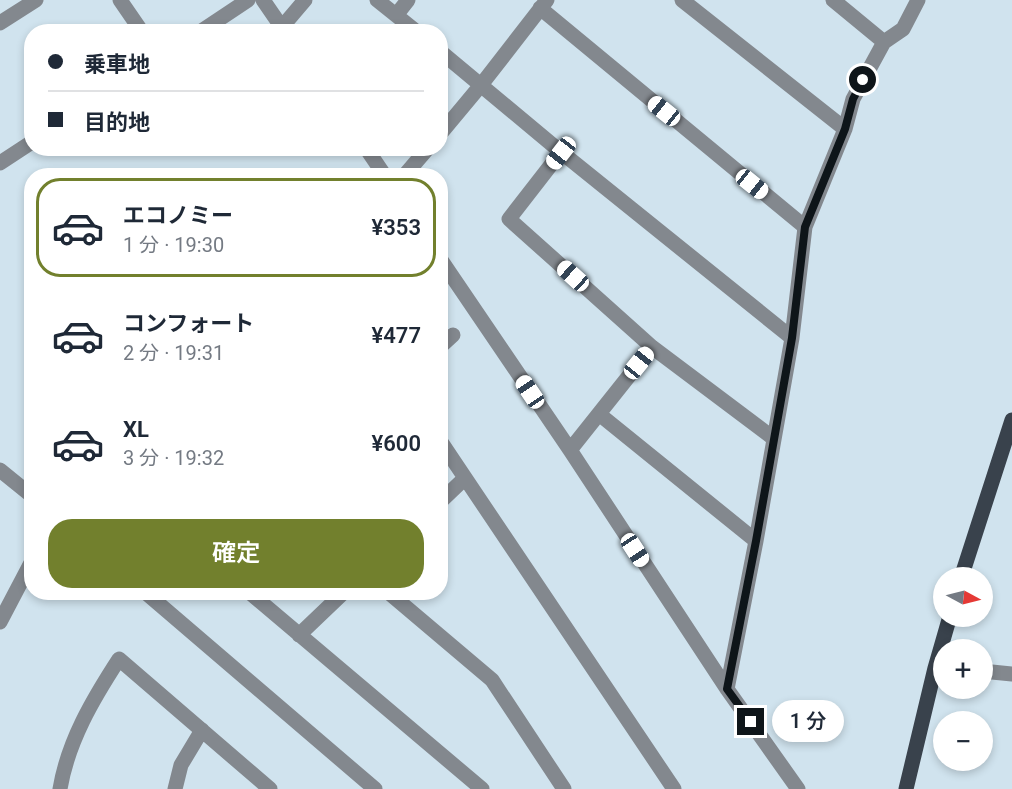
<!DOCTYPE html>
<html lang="ja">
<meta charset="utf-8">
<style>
body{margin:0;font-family:Roboto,"Noto Sans JP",sans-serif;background:#f2f2f3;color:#1f2937;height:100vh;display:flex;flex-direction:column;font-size:22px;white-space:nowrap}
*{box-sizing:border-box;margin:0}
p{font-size:20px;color:#747a83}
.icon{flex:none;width:33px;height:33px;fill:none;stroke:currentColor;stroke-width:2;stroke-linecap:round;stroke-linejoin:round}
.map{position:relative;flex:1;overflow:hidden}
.side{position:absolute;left:24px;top:168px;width:424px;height:432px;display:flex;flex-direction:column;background:#fff;border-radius:24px;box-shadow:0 3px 9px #0003}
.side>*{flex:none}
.hud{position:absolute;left:24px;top:24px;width:424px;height:132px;border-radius:24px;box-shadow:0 3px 9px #0003;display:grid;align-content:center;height:132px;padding:0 24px;background:#fff}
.needle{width:39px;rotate:97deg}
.buttons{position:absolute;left:933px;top:567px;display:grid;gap:12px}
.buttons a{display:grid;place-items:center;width:60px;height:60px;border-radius:50%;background:#fff;box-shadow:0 3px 9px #0003;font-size:30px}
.end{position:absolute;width:27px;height:27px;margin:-14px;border:8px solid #0e1519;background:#fff;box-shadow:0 0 0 3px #fff}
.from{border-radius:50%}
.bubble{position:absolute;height:42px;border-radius:21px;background:#fff;box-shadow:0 3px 9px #0003;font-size:20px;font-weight:600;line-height:42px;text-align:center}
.car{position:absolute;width:18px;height:36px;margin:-18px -9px;border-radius:8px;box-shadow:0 0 4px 2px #0007;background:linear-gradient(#fff 24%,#345 0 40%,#fff 0 76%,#345 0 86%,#fff 0)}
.hud b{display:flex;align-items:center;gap:21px;height:57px;font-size:22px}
.hud b+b{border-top:2px solid #e0e1e3}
.hud i{width:15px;height:15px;background:#1f2937}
ul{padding:10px 0 0;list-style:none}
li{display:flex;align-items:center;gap:18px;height:99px;margin:0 12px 9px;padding:0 12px;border:3px solid transparent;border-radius:24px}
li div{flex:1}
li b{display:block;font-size:22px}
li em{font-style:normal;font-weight:600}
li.on{border-color:#72802d}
li>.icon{width:54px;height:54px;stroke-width:1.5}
.primary-button{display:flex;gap:12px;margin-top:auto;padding:12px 24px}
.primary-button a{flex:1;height:69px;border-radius:24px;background:#72802d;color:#fff;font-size:24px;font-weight:600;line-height:69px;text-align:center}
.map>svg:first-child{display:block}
</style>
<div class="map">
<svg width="1012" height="789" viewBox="0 0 1012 789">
<rect width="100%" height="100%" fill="#d0e3ee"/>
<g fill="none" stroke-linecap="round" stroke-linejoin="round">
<path stroke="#83888e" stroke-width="15" d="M120,0L142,32
M263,0L285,32
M377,0L417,32
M682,0L845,129
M833,0L884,42
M540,8L805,227
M397,14L408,0
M0,23L36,0
M282,27L305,0
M200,32L248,0
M441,52L561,152L792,338
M441,133L481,85L547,0
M366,148L385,176
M561,152L509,219L652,347L773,438
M0,163L32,142
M404,176L428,148
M441,260L570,450L727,689L798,789
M441,346L453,335
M599,414L756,541
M441,442L674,789
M570,450L652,347
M0,470L32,496
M441,501L465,478
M145,592L375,789
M249,592L482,789
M388,592L492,680L564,789
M0,622L32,561
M299,635L344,592
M982,671L1012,674
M727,689L756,541L792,338L805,227L845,129L853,99L884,42L903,29L918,0
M60,789C68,741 93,699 119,659L270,789
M175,789L181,765L202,730"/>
<path stroke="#39424c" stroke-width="15" d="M961,578L1012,420
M906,789L935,668L950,616"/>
</g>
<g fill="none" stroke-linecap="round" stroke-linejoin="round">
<path stroke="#0e1519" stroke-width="8" d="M751,722L727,689L756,541L792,338L805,227L845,129L853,99L863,80"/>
</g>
</svg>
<div class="buttons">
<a><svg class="needle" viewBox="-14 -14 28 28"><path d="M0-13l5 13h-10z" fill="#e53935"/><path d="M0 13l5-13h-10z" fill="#747a83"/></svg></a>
<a>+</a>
<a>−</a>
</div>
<i class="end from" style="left:863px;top:80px"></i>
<i class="end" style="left:751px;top:722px"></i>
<div class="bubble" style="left:772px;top:700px;width:72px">1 分</div>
<i class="car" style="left:664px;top:111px;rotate:309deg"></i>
<i class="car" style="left:561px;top:153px;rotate:218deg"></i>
<i class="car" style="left:752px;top:184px;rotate:129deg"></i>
<i class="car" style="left:573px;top:276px;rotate:312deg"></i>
<i class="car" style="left:639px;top:363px;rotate:39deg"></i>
<i class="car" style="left:530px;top:392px;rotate:326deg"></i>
<i class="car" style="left:635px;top:550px;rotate:147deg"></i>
<div class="hud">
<b><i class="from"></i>乗車地</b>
<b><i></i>目的地</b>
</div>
<section class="side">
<ul>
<li class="on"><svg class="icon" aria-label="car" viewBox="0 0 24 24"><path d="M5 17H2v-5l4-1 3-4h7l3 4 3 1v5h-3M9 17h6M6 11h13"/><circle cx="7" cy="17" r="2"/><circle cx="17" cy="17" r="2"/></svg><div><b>エコノミー</b><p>1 分 · 19:30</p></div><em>¥353</em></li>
<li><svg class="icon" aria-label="car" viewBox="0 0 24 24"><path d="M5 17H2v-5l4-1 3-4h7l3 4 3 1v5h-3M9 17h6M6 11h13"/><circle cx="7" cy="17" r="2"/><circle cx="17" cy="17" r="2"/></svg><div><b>コンフォート</b><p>2 分 · 19:31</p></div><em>¥477</em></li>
<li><svg class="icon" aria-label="car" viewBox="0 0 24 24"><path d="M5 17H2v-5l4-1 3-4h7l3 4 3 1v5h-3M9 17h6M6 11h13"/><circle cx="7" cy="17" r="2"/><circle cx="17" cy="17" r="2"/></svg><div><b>XL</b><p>3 分 · 19:32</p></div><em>¥600</em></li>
</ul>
<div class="primary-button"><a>確定</a></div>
</section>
</div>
